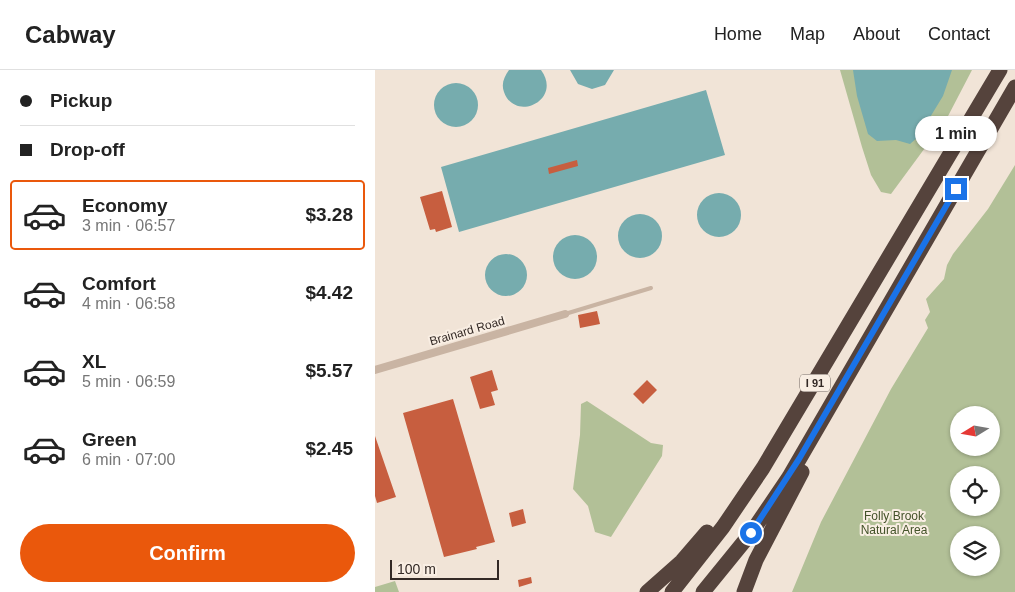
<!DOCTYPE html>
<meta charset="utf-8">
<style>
body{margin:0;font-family:Arial,sans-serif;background:#f2f2f2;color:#222;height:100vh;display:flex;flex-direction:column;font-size:19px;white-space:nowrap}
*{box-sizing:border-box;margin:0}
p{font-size:16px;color:#767676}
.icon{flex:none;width:28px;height:28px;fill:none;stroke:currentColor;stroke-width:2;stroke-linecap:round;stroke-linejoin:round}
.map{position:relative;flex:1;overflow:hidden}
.panel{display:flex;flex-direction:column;background:#fff;width:375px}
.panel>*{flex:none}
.hud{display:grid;align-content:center;height:110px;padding:0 20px;background:#fff}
.needle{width:32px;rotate:259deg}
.tools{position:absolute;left:575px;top:336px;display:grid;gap:10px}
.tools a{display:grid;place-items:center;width:50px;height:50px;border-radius:50%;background:#fff;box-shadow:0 1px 4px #0004;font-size:25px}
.scale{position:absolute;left:15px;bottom:12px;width:109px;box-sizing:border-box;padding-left:5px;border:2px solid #332925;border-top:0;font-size:14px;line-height:18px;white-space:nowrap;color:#332925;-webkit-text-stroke:4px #f9eee3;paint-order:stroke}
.end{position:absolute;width:22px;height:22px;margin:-11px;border:6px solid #1a73e8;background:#fff;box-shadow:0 0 0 2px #fff}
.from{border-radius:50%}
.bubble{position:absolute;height:35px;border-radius:18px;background:#fff;box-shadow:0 1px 4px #0004;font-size:16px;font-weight:600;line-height:35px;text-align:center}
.hud b{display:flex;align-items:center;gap:18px;height:48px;font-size:19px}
.hud b+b{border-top:1px solid #e0e0e0}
.hud i{width:12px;height:12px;background:#222}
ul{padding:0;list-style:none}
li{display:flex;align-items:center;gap:15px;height:70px;margin:0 10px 8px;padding:0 10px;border:2px solid transparent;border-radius:5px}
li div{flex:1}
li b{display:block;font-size:19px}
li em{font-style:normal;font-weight:600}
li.active{border-color:#ea580c}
li>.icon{width:45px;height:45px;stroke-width:1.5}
.action{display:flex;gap:10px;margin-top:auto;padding:10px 20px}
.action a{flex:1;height:58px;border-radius:30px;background:#ea580c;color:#fff;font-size:20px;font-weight:600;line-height:58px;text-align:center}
header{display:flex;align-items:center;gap:30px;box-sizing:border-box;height:70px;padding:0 25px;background:#fff;border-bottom:1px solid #e0e0e0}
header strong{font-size:24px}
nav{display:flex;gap:28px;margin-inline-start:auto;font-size:18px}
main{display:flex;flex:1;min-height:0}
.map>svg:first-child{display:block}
</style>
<header>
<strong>Cabway</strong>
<nav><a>Home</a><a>Map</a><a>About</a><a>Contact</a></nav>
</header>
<main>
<section class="panel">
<div class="hud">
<b><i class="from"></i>Pickup</b>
<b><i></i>Drop-off</b>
</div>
<ul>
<li class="active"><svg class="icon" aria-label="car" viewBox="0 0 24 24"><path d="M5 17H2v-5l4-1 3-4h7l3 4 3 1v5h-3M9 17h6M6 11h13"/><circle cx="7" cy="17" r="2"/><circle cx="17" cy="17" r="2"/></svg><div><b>Economy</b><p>3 min · 06:57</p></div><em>$3.28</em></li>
<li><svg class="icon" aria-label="car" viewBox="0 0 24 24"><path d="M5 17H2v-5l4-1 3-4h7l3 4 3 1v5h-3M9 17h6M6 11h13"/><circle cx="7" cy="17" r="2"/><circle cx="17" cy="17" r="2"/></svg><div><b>Comfort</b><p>4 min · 06:58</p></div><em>$4.42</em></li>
<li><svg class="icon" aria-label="car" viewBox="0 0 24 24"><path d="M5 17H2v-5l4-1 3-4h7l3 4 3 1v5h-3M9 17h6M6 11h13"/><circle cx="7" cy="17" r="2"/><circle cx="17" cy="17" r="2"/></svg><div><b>XL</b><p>5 min · 06:59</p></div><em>$5.57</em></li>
<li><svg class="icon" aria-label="car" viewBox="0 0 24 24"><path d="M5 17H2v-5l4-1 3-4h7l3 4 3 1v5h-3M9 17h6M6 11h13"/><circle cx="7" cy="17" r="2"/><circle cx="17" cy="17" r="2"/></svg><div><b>Green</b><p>6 min · 07:00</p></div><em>$2.45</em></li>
</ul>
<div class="action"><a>Confirm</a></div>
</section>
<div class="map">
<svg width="640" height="522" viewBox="0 0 640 522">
<rect width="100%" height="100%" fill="#f1e4d7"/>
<path fill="#b2c097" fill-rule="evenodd" d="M465,0H597L572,48L516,124L506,122L496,105L487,77Z
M640,95V522H417L446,452L516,319L553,258L550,250L555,242L551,229L569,209L572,195L578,184L613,139ZM584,345H616V378H584ZM584,405H616V438H584ZM584,465H616V498H584Z
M212,331L276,373L288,375L287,386L236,467L220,462L213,436L198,419L205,365L206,334Z
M20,511L24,522H0V517Z"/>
<path fill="#76acae" d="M134,0H166C188,30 140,53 129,22C126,14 129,7 134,0Z
M195,0H239L230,15L217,19L203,14Z
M478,0H577L568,26L543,67L535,74L521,70L502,71L493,64L482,26Z
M59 35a22 22 0 1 1 44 0a22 22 0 1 1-44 0Z
M331,20L350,85L84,162L66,97Z
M322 145a22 22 0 1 1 44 0a22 22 0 1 1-44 0Z
M243 166a22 22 0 1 1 44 0a22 22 0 1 1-44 0Z
M178 187a22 22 0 1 1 44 0a22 22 0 1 1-44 0Z
M110 205a21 21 0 1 1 42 0a21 21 0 1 1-42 0Z"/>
<path fill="#c75e3f" d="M202,90L203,96L174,104L173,98Z
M67,121L77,157L61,162L60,159L55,160L45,127Z
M222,241L225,254L205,258L203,245Z
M117,300L123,320L116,322L120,335L105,339L95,307Z
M272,310L282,320L268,334L258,324Z
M78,329L120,472L101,477L102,479L69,487L28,343Z
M0,366L21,427L2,433L0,426Z
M148,439L151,453L137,457L134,443Z
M156,507L157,513L144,517L143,510Z"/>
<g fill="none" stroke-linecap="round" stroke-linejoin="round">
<path stroke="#c9b4a3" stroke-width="4" d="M190,244L276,218"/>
<path stroke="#c9b4a3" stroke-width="8" d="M0,300L190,244"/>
<path stroke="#55433c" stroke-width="15" d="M272,522L307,491L332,462
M297,522L348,457L388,398L625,0
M328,522L376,463L414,407L640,17
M369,522L381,490L427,402"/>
</g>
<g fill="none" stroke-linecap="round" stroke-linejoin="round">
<path stroke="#1a73e8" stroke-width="6" d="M376,463L424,389L581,119"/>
</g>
<g text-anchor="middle" stroke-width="4" stroke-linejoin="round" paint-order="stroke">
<rect fill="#f9eee3" stroke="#6e645e" stroke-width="1" x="425" y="304.5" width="30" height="17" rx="4"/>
<g font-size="11" font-weight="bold" fill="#332925">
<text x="440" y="317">I 91</text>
</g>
<g font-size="12" fill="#332925" stroke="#f9eee3">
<text transform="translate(92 261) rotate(-16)" y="4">Brainard Road</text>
</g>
<g font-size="12" fill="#435229" stroke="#f9eee3">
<text x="519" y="450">Folly Brook<tspan x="519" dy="14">Natural Area</tspan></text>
</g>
</g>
</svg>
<div class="tools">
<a><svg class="needle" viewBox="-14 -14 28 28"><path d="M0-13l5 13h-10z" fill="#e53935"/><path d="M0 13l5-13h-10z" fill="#767676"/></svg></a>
<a><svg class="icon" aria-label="locate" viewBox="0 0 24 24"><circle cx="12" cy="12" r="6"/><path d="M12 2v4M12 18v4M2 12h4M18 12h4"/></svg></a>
<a><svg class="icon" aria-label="layers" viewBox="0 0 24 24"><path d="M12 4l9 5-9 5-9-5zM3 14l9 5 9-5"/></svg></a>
</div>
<div class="scale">100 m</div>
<i class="end from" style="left:376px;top:463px"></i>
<i class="end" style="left:581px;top:119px"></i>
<div class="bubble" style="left:540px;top:46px;width:82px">1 min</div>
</div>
</main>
